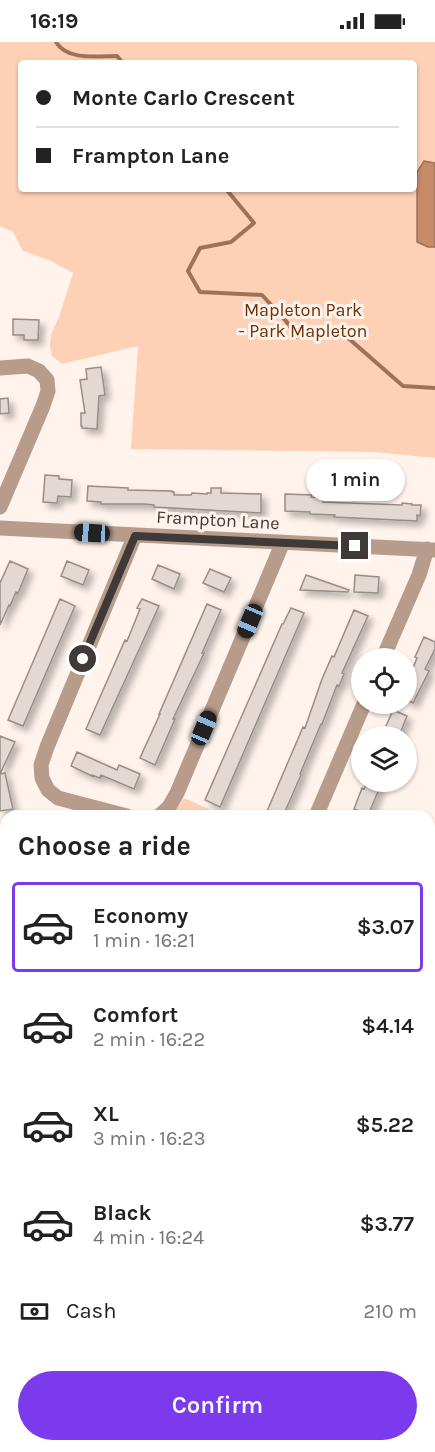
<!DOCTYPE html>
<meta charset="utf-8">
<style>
body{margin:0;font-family:Karla,sans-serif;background:#f2f2f2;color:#222;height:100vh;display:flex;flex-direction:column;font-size:22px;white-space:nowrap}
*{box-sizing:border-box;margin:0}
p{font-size:20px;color:#767676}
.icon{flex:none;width:33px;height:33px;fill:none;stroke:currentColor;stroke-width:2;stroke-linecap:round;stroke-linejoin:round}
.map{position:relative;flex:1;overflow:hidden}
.sheet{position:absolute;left:0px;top:768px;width:435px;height:642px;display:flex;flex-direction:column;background:#fff;border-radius:18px 18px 0 0;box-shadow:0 2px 4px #0004}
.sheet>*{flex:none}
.guide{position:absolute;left:18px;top:18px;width:399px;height:132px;border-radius:6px;box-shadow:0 2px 4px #0004;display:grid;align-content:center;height:132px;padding:0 18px;background:#fff}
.tools{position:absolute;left:351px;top:606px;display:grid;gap:12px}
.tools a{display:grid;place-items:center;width:66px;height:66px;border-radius:50%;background:#fff;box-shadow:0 2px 4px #0004;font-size:30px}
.end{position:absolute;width:27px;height:27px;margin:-14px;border:8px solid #3f3a38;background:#fff;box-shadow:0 0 0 3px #fff}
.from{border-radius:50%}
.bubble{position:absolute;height:42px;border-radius:21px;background:#fff;box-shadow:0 2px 4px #0004;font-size:20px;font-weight:600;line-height:42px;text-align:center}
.car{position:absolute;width:18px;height:36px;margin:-18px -9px;border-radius:8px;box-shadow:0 0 4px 2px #0007;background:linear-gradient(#222 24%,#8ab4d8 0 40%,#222 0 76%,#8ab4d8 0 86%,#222 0)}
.guide b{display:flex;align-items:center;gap:21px;height:57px;font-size:22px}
.guide b+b{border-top:2px solid #e0e0e0}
.guide i{width:15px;height:15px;background:#222}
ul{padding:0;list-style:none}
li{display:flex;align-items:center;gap:18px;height:90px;margin:0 12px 9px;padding:0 6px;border:3px solid transparent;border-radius:6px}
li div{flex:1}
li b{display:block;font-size:22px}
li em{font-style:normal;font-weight:600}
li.active{border-color:#7c3aed}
li>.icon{width:54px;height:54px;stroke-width:1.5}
h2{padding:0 18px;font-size:27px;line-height:72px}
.pay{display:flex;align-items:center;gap:15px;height:66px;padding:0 18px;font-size:22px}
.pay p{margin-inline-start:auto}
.action{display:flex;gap:12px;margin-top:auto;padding:12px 18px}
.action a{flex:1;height:69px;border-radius:36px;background:#7c3aed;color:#fff;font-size:24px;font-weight:600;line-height:69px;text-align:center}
.status{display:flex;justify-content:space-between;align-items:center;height:42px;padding:0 30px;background:#fff;direction:ltr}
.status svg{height:16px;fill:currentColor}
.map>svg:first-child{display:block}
</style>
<div class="status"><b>16:19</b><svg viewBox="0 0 49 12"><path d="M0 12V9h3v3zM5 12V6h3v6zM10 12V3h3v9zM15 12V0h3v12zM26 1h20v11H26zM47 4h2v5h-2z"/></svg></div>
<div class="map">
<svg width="435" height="1410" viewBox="0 0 435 1410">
<defs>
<filter id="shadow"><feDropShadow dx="5" dy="5" stdDeviation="3" flood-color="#0004"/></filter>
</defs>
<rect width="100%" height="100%" fill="#fff3ec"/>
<path fill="#f8e5da" d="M0,973L6,975V1238L0,1236Z
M435,1017V1358L429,1365V1031Z
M290,1404H395L390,1410H284Z"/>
<path fill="#fed0b6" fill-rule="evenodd" d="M0,0H435V416L373,410L131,407L138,304L62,322L52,314L50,304L51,292L59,275L73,231L49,218L23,209L13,190L0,184ZM21,21H414V147H21Z
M184,756L225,774H171Z"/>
<path fill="#c58a67" stroke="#9d7259" stroke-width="1.5" d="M424,119L435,121V205H428L417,200V130Z"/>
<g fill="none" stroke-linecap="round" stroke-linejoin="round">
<path stroke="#9d7259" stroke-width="4" d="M56,0C67,19 98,14 117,14L123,21
M226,147L254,181L231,200L200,206L188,229L200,250L262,253L286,279L297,295H347L403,344L435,346"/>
</g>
<path fill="#e4d8d2" stroke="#988d87" stroke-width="1.5" filter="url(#shadow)" d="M13,277L39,278L38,298H24V293H13Z
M101,325L105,353L99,354L97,387L82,386V384H81V371H85L80,338L87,337L86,327Z
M8,356L9,371L0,372V357Z
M45,433L59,434V437L72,438L71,455L58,454L57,461L43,460Z
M88,444L128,446V448L172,449V450H174V453H191L192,451L207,452V451H211V446H221V451L261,452V471L154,465V463L144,462H101V460L87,459Z
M285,452L312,453L311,455L324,456L323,460L402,463V461L412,462V463H421L420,474L417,473V479L334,475L335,473L310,472V470L285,469Z
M10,519L28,527L18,551L16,550L10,564L9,563L0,583V541Z
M67,519L89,528L83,543L61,534Z
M158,523L180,532L174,547L152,537Z
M210,527L231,536L224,550L203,541Z
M306,533L349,548L348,550L300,548Z
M355,533L379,535L378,551L354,550Z
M60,557L75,564L23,684L8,678Z
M142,557L159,564L100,693L86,687L125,598L127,599L140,567L137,566Z
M207,562L221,568L202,611H204L198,624L173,677H175L155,723L140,716L160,672H159Z
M291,566L304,571L220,765L205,758L282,582H283Z
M354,568L368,574L342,631L344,632L339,644L337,643L322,682H321L300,732L301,733L283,774H265L303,685L305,686L322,637L332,614L334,615Z
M424,595L435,600V607L425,627L429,629L413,661L406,658V632L410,633L417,616L415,615Z
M393,668L407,674L399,694H392L383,691Z
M0,694L15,700L0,732L5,731L13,767L0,769Z
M77,710L117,728L119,723L140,732L134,747L101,733L100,736L92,733V734L71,724Z
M367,740L380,745L368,773L354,767L362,746L364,747Z"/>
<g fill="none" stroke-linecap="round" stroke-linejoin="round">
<path stroke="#b79c8c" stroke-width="15" d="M0,326L28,324L39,329L47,338L48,349L43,364L0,465
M0,486L435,508
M383,616L419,533L427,507
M127,774L58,756L48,748L42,736L41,723L47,705L135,493
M159,774L169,765L177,751L283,500
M316,774L364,662
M429,863L435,850
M0,888L6,890
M429,1137L435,1126
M0,1143L6,1135
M0,1179L6,1156
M429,1219L435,1221
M429,1261L435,1250
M429,1268L435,1277
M0,1315L6,1316
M284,1410L290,1404"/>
<path stroke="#7f5136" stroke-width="15" d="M0,1056L6,1058
M429,1183L435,1186"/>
</g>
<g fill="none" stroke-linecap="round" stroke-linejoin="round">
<path stroke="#3f3a38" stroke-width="8" d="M83,617L135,494L355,504"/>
</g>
<g text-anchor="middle" stroke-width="6" stroke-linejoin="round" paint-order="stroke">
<g font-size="18" fill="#6a3208" stroke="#fff3ec">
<text x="303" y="274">Mapleton Park<tspan x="303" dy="21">- Park Mapleton</tspan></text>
</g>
<g font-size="18" fill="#3f3a38" stroke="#fff3ec">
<text transform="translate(218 478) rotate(3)" y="6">Frampton Lane</text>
</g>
</g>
</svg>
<div class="tools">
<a><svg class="icon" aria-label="locate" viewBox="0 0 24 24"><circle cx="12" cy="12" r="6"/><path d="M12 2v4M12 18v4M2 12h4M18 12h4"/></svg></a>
<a><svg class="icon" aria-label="layers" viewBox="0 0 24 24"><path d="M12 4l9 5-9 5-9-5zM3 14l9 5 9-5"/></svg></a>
</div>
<i class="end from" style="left:83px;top:617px"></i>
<i class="end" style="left:355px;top:504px"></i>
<div class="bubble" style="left:306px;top:417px;width:99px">1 min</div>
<i class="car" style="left:92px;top:491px;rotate:273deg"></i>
<i class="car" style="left:250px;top:579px;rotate:203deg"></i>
<i class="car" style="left:204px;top:686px;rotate:23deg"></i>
<div class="guide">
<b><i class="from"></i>Monte Carlo Crescent</b>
<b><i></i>Frampton Lane</b>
</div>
<section class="sheet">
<h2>Choose a ride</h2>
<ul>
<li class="active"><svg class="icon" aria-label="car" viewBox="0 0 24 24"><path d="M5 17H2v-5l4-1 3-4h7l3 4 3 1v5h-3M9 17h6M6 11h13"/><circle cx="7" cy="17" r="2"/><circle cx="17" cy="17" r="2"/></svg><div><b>Economy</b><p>1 min · 16:21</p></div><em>$3.07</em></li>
<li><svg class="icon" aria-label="car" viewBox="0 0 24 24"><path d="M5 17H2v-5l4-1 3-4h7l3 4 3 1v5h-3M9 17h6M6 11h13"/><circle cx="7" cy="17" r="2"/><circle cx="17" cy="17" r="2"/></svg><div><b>Comfort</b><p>2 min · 16:22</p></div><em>$4.14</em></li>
<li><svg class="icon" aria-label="car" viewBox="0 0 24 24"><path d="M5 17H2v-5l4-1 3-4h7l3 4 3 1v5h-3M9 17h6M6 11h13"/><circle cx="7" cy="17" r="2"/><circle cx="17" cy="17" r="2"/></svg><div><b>XL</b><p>3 min · 16:23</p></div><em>$5.22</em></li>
<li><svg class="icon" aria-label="car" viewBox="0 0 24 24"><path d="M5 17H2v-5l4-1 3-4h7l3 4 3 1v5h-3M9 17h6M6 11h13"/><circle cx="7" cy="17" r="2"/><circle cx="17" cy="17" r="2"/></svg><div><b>Black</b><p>4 min · 16:24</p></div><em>$3.77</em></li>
</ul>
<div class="pay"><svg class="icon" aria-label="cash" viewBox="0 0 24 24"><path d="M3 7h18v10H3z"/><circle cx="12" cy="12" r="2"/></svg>Cash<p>210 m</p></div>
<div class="action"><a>Confirm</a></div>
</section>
</div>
